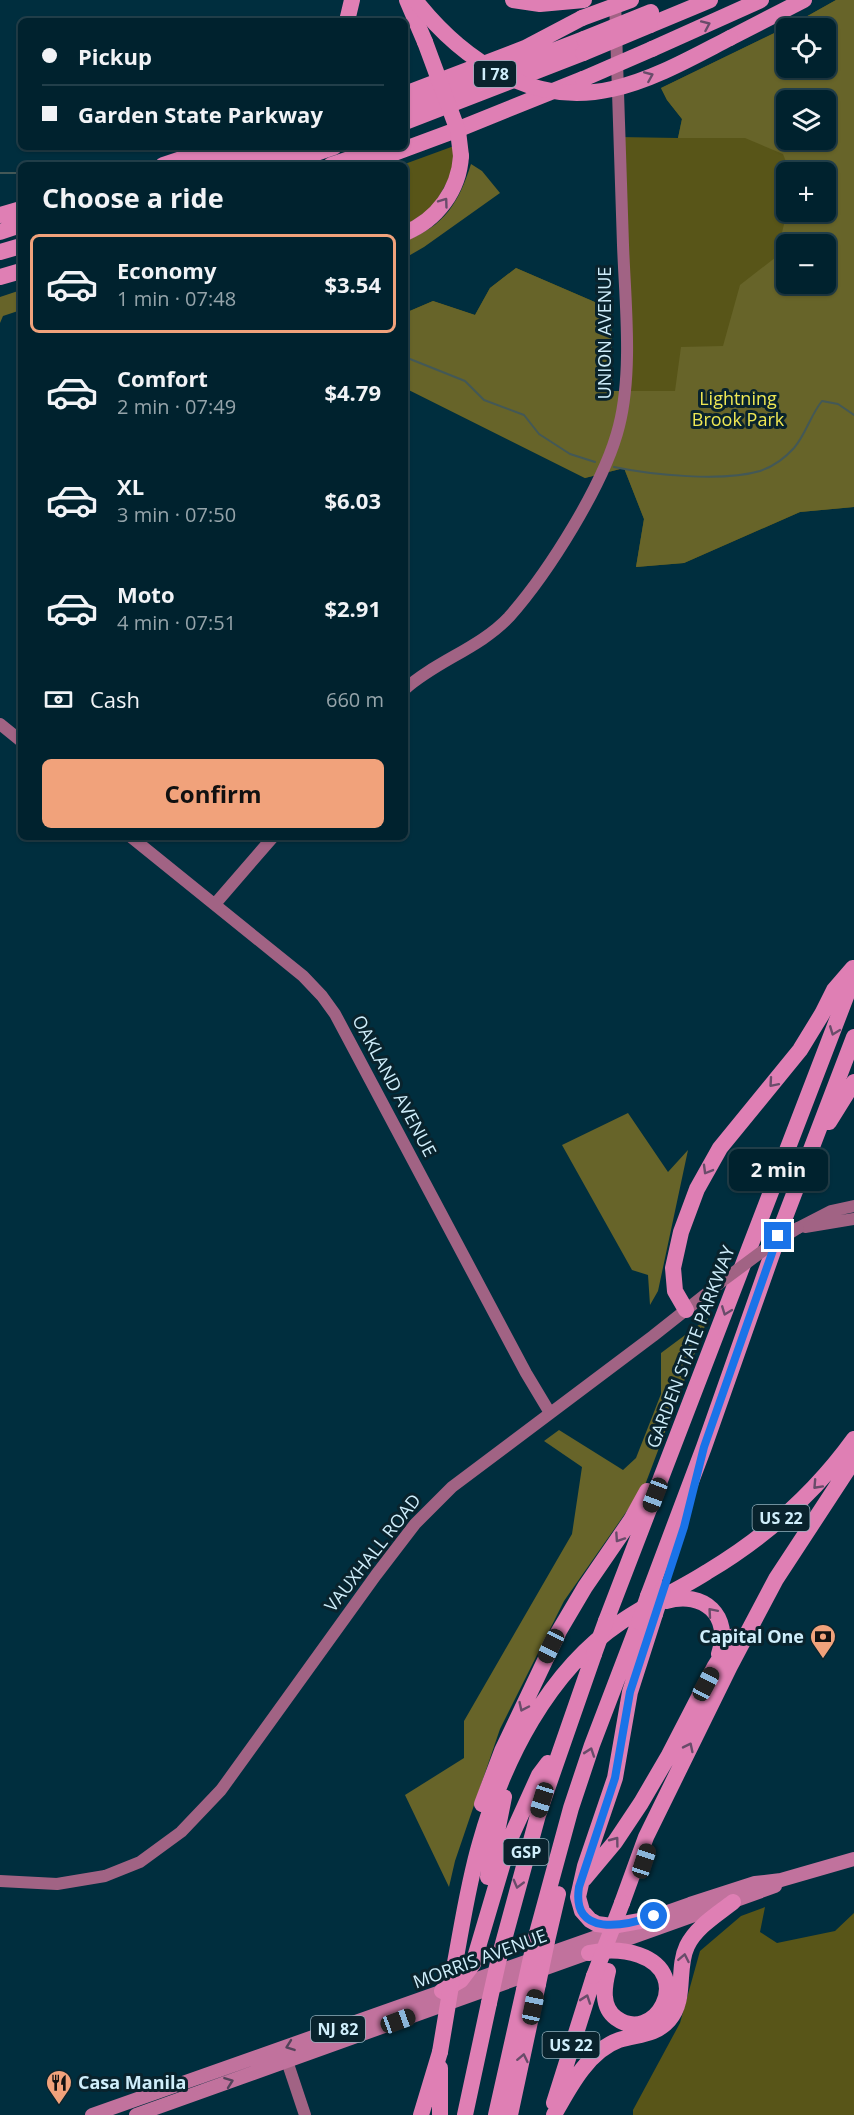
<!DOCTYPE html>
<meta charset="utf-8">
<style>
body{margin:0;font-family:"Open Sans",sans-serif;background:#0a2a36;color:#f1f3f6;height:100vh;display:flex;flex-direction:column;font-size:22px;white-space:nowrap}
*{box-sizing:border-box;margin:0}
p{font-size:20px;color:#95a4aa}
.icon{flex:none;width:33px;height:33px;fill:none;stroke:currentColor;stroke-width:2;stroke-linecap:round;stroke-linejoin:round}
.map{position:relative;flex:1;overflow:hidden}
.drawer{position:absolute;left:18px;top:162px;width:390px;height:678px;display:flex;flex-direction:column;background:#00222e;border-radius:9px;box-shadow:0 2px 4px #0004,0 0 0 2px #223f4a}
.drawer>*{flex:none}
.top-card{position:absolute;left:18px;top:18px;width:390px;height:132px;border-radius:9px;box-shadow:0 2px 4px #0004,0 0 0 2px #223f4a;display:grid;align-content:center;height:132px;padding:0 24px;background:#00222e}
.fabs{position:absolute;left:776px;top:18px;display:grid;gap:12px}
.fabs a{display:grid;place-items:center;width:60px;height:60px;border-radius:9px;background:#00222e;box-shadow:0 2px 4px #0004,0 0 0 2px #223f4a;font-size:30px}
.end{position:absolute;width:27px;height:27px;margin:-14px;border:8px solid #1a73e8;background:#fff;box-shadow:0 0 0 3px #fff}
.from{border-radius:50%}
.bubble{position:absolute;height:42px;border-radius:9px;background:#00222e;box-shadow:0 2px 4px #0004,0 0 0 2px #223f4a;font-size:20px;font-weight:700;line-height:42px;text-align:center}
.car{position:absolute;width:18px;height:36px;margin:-18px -9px;border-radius:8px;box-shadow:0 0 4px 2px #0007;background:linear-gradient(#222 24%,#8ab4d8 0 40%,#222 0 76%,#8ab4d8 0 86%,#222 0)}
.top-card b{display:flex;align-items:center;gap:21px;height:57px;font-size:22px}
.top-card b+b{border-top:2px solid #223f4a}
.top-card i{width:15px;height:15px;background:#f1f3f6}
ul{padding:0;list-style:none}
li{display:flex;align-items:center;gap:18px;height:99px;margin:0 12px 9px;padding:0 12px;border:3px solid transparent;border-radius:9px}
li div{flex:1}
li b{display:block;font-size:22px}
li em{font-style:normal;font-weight:700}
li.on{border-color:#f1a27b}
li>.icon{width:54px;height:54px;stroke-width:1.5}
h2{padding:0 24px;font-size:27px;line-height:72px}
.pay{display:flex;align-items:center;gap:15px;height:66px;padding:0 24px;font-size:22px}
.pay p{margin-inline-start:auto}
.button{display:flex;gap:12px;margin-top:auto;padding:12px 24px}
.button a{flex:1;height:69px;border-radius:9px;background:#f1a27b;color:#111;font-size:24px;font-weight:700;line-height:69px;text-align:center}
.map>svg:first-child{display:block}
</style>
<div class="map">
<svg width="854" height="2115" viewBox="0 0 854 2115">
<rect width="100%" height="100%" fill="#002e3e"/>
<path fill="#585518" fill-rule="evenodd" d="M836,0H854V507L800,512L684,563L636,567L644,519L624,468L585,478L405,388V313L433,301L475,315L490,288L516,268L611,309L612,391L624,392L619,137L678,138L682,119L667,100L661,88L795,23ZM786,28H825V68H786ZM786,100H825V140H786ZM786,172H825V212H786ZM786,244H825V284H786Z
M454,146L452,173L433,207L405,226V165H402Z
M765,1907L760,1932L777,1943L835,1931L854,1913V2115H633V2110L680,2023L700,1951L741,1916Z"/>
<path fill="#676429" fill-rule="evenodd" d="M836,0H854V507L800,512L684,563L636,567L644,519L624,468L585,478L405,388V313L433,301L475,315L490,288L516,268L611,309L612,391H675L681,347L723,346L740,285L776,257L787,212H825V172H790L783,154L745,138H678L682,119L667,100L661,88L795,23ZM786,28H825V68H786ZM786,100H825V140H786ZM786,244H825V284H786Z
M471,164L482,171L500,193L424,247L405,258V241C445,226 459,202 471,164Z
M21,290V310L3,316L0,323V297Z
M628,1113L668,1172L688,1150L658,1291L650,1305L648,1275L632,1270L562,1145Z
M708,1318L645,1485L564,1601L500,1729L455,1861L449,1887L405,1795L464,1758V1721L572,1534L582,1467L544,1441L559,1430L623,1470L636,1458L661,1394V1353Z"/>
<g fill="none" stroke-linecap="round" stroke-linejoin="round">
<path stroke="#435857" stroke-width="2" d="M0,173H21
M405,357L465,381L484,400L524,415L539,434L570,454L595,462
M614,467C652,475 723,482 760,471C772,467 785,458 794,448C806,434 810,416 822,401L838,404L854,415"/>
<path stroke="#a16384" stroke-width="12" d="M405,689C436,661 480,648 509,617C548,573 605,483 619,426C633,371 625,301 623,245C620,163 618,82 615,0
M0,724L21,741
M131,837L303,976L322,996L335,1014L526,1373L550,1413
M215,904L273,837
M805,1227L854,1219
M798,1228L831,1211L854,1206
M0,1881L57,1884L105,1876L140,1862L181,1832L221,1790L376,1575L415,1524L452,1487L653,1336L725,1279
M287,2061L305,2115"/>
<path stroke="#c1729d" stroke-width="14" d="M92,2115L690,1904L755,1883L781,1880L854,1859
M136,2115L775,1886"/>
<path stroke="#df7fb4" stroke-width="16" d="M407,0L425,42
M513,0L540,4L584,0
M347,21L352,0
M650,25L710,0
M730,38L804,0
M652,49L761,0
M405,94L525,48L582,18
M405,108L584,39
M405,122L583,53
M163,165L217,147
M209,165L260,147
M244,165L297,147
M281,165L334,147
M331,165L373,151
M362,165L459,129L583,79
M0,215L21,209
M0,232L21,225
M405,233C437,220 459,190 461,156
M0,252L21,246
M0,277L21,271
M829,1122L854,1082
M686,1310L675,1291L673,1268L681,1232L697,1189L720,1148L800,1050L822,1014L834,990L853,968
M648,1596L704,1447L784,1220L854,1037
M666,1601C704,1590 732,1616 719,1654
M606,1621L854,976
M482,1804L502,1751L559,1631L585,1587L631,1520L647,1491
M488,1877L504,1797
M584,1879L615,1842L641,1803L669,1755L715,1666L734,1636
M622,1903L646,1837L730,1666L776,1579L854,1460
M640,1921L612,1926L597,1924L590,1920L582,1911L578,1897L585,1866L615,1778L630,1692L655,1614
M547,1941L558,1894
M534,1944L571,1808L592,1745L639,1622
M589,1953C607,1949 622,1949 639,1955C696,1975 654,2046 616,2018C601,2007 604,1987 608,1971
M499,1958L538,1815L594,1654
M454,1968C462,1926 468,1884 480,1843C503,1761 548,1671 621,1622C648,1603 679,1590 707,1572C764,1538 815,1493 854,1439
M442,1991L461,1980L473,1964L510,1839L539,1775L548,1763
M554,2103L594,1976
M421,2115L440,2052
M440,2115V2068
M465,2115L489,2003
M496,2115L524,1990
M510,2115L538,1984
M554,2115C569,2088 588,2051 619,2040C637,2034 655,2036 669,2020C687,1999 676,1969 687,1946C696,1927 718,1914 733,1902"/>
<path stroke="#a16384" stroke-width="12" d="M725,1279L768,1247L798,1228"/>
<path stroke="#df7fb4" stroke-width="16" d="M415,0C463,61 532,107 612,89C653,80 693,57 730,38
M582,18L631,0
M584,39L651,12
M425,42L458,131L461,156
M583,53L650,25
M583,79L652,49
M655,1614L663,1589
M639,1622L648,1596
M594,1654L606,1621
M594,1976L622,1903
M538,1984L547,1941
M524,1990L534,1944
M489,2003L499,1958
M440,2052L454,1968"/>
</g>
<defs><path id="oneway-chevron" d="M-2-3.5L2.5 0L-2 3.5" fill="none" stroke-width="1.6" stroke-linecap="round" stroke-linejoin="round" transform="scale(1.5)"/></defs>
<g stroke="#694c6a">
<use href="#oneway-chevron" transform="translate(706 25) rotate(-24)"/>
<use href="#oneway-chevron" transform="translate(649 76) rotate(-23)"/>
<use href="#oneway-chevron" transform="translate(444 202) rotate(-54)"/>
<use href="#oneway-chevron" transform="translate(834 1031) rotate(111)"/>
<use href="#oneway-chevron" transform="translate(773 1083) rotate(131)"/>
<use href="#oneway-chevron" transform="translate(707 1170) rotate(120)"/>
<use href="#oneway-chevron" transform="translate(726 1311) rotate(111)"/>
<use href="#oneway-chevron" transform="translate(817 1485) rotate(133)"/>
<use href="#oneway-chevron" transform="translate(619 1538) rotate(124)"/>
<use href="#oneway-chevron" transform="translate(712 1612) rotate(-131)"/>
<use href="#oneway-chevron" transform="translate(523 1707) rotate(115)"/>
<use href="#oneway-chevron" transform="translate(689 1747) rotate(-64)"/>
<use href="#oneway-chevron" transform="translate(590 1752) rotate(-71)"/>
<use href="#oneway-chevron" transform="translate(615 1841) rotate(-53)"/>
<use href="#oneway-chevron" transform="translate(518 1884) rotate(105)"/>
<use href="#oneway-chevron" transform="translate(684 1958) rotate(-79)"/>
<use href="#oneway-chevron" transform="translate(586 1999) rotate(-71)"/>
<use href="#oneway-chevron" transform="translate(523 2058) rotate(-78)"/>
</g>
<g stroke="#53435a">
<use href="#oneway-chevron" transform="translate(290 2046) rotate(160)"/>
<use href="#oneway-chevron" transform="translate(229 2082) rotate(-20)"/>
</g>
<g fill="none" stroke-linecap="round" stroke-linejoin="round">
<path stroke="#1a73e8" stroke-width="8" d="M654,1916C625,1926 571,1938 579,1887L615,1778L630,1692L684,1527L704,1447L778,1236"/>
</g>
<defs>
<symbol id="bank-pin" viewBox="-11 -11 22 30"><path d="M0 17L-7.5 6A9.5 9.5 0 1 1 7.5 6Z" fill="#f1a27b" stroke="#09232d"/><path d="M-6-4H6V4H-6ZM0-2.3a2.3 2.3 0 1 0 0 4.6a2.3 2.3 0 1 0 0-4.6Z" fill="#111"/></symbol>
<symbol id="restaurant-pin" viewBox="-11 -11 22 30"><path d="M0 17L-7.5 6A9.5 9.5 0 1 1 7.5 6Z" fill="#f1a27b" stroke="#09232d"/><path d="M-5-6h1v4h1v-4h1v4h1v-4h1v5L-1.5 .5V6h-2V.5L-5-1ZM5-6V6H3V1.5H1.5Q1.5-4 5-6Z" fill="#111"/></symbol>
</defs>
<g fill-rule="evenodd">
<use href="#bank-pin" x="808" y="1622" width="30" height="40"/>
<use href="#restaurant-pin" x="44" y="2068" width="30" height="40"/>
</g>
<g text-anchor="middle" stroke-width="6" stroke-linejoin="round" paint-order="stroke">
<g fill="#09232d" stroke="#94b1bd" stroke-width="1.5">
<rect x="474" y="61" width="42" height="26" rx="4.5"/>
<rect x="752.5" y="1505" width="57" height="26" rx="4.5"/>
<rect x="503.5" y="1839" width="45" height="26" rx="4.5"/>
<rect x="311" y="2016" width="54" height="26" rx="4.5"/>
<rect x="542.5" y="2032" width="57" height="26" rx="4.5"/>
</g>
<g font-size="16" font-weight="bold" fill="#cfeefb">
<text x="495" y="80">I 78</text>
<text x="781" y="1524">US 22</text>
<text x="526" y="1858">GSP</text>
<text x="338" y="2035">NJ 82</text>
<text x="571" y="2051">US 22</text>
</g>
<g font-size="18" fill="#cfeefb" stroke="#09232d">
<text transform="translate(605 333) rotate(-90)" y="6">UNION AVENUE</text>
<text transform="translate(394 1086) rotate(62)" y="6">OAKLAND AVENUE</text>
<text transform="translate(691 1347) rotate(-69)" y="6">GARDEN STATE PARKWAY</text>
<text transform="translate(373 1553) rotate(-52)" y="6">VAUXHALL ROAD</text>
<text transform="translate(480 1959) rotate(-20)" y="6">MORRIS AVENUE</text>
</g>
<g font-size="18" fill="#efe854" stroke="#09232d">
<text x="738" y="405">Lightning<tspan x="738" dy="21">Brook Park</tspan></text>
</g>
<g font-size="18" font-weight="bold" fill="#cfeefb" stroke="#09232d" text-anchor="end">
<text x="804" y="1643">Capital One</text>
<text x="78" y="2089" text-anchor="start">Casa Manila</text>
</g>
</g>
</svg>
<div class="fabs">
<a><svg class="icon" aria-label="locate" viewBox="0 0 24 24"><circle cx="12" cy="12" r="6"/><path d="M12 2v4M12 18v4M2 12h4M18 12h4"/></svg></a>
<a><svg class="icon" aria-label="layers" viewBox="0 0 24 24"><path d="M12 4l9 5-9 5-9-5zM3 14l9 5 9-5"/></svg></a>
<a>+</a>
<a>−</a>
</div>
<i class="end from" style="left:654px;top:1916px"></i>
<i class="end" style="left:778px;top:1236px"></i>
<div class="bubble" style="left:729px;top:1149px;width:99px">2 min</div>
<i class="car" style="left:655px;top:1495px;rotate:201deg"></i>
<i class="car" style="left:551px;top:1646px;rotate:206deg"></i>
<i class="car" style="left:706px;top:1684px;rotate:28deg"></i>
<i class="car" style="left:542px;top:1800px;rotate:197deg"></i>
<i class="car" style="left:644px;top:1861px;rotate:18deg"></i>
<i class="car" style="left:533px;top:2007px;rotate:12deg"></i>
<i class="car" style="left:398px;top:2021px;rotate:70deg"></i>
<div class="top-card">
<b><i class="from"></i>Pickup</b>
<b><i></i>Garden State Parkway</b>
</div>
<section class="drawer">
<h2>Choose a ride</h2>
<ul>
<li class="on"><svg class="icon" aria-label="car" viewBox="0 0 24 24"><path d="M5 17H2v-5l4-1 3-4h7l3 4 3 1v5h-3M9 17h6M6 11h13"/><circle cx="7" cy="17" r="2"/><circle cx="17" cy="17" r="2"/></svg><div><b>Economy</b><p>1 min · 07:48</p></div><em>$3.54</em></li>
<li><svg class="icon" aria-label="car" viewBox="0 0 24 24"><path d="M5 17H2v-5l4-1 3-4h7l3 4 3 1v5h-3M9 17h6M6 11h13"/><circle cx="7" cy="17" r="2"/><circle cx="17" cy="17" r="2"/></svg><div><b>Comfort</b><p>2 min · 07:49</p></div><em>$4.79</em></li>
<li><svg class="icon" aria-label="car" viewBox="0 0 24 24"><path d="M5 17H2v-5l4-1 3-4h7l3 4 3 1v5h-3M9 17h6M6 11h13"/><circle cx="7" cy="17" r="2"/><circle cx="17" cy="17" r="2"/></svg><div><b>XL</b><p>3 min · 07:50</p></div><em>$6.03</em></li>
<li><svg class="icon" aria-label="car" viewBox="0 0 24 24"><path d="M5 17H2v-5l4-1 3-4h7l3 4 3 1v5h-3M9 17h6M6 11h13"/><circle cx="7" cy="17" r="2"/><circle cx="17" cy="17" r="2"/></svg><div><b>Moto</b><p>4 min · 07:51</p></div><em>$2.91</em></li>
</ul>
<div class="pay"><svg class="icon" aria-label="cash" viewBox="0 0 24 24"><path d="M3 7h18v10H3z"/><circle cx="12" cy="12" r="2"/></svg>Cash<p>660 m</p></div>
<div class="button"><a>Confirm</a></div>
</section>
</div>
